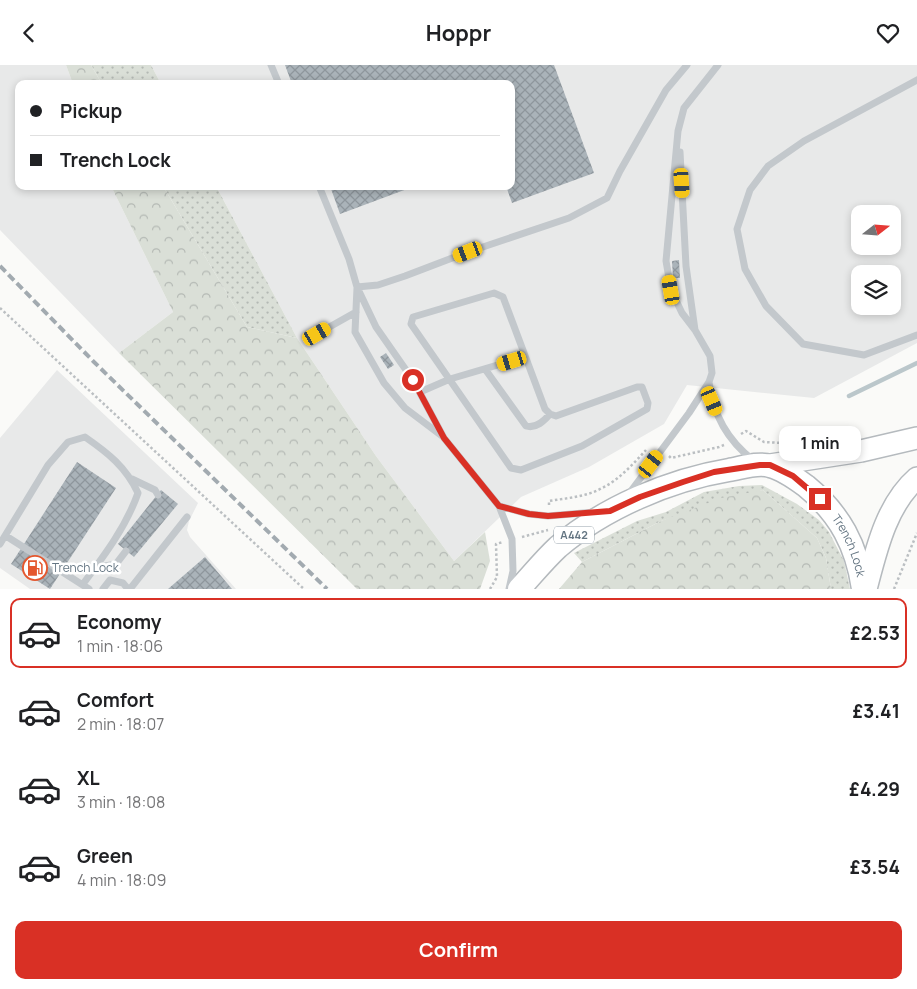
<!DOCTYPE html>
<meta charset="utf-8">
<style>
body{margin:0;font-family:Manrope,sans-serif;background:#f6f6f6;color:#202124;height:100vh;display:flex;flex-direction:column;font-size:19px;white-space:nowrap}
*{box-sizing:border-box;margin:0}
p{font-size:16px;color:#757577}
.icon{flex:none;width:28px;height:28px;fill:none;stroke:currentColor;stroke-width:2;stroke-linecap:round;stroke-linejoin:round}
.map{position:relative;height:524px;overflow:hidden}
.drawer{display:flex;flex-direction:column;background:#fff;flex:1}
.drawer>*{flex:none}
.banner{position:absolute;left:15px;top:15px;width:500px;height:110px;border-radius:10px;box-shadow:0 2px 8px #0003;display:grid;align-content:center;height:110px;padding:0 15px;background:#fff}
.needle{width:32px;rotate:73deg}
.buttons{position:absolute;left:851px;top:140px;display:grid;gap:10px}
.buttons a{display:grid;place-items:center;width:50px;height:50px;border-radius:10px;background:#fff;box-shadow:0 2px 8px #0003;font-size:25px}
.end{position:absolute;width:22px;height:22px;margin:-11px;border:6px solid #d93025;background:#fff;box-shadow:0 0 0 2px #fff}
.from{border-radius:50%}
.bubble{position:absolute;height:35px;border-radius:10px;background:#fff;box-shadow:0 2px 8px #0003;font-size:16px;font-weight:700;line-height:35px;text-align:center}
.car{position:absolute;width:15px;height:30px;margin:-15px -8px;border-radius:6px;box-shadow:0 0 4px 1px #0007;background:linear-gradient(#f5c518 24%,#345 0 40%,#f5c518 0 76%,#345 0 86%,#f5c518 0)}
.banner b{display:flex;align-items:center;gap:18px;height:48px;font-size:19px}
.banner b+b{border-top:1px solid #e0e0e0}
.banner i{width:12px;height:12px;background:#202124}
ul{padding:9px 0 0;list-style:none}
li{display:flex;align-items:center;gap:15px;height:70px;margin:0 10px 8px;padding:0 5px;border:2px solid transparent;border-radius:10px}
li div{flex:1}
li b{display:block;font-size:19px}
li em{font-style:normal;font-weight:700}
li.selected{border-color:#d93025}
li>.icon{width:45px;height:45px;stroke-width:1.5}
.primary-button{display:flex;gap:10px;margin-top:auto;padding:10px 15px}
.primary-button a{flex:1;height:58px;border-radius:10px;background:#d93025;color:#fff;font-size:20px;font-weight:700;line-height:58px;text-align:center}
header{display:flex;justify-content:space-between;align-items:center;height:65px;padding:0 15px;background:#fff;font-size:22px;font-weight:700}
.map>svg:first-child{display:block}
</style>
<header><svg class="icon" aria-label="back" viewBox="0 0 24 24"><path d="M15 5l-7 7 7 7"/></svg>Hoppr<svg class="icon" aria-label="heart" viewBox="0 0 24 24"><path d="M12 20l-8-8c-3-5 5-10 8-4 3-6 11-1 8 4z"/></svg></header>
<div class="map">
<svg width="917" height="524" viewBox="0 0 917 524">
<defs>
<pattern id="green-dots" width="8" height="8" patternUnits="userSpaceOnUse" patternTransform="scale(1.25)"><rect width="8" height="8" fill="#dadfd7"/><path d="M2 2h.1M6 6h.1" fill="none" stroke="#b4b9b4" stroke-width="1.8" stroke-linecap="round"/></pattern>
<pattern id="forest-crowns" width="20" height="18" patternUnits="userSpaceOnUse" patternTransform="scale(1.25)"><rect width="20" height="18" fill="#dadfd7"/><path d="M2 6a3 3 0 1 1 6 0M12 15a3 3 0 1 1 6 0" fill="none" stroke="#b4b9b4"/></pattern>
<pattern id="building-cross-hatch" width="8" height="8" patternUnits="userSpaceOnUse" patternTransform="scale(1.25)"><rect width="8" height="8" fill="#aab3b9"/><path d="M0 0l8 8M0 8l8-8" fill="none" stroke="#8e969c"/></pattern>
</defs>
<rect width="100%" height="100%" fill="#fafaf8"/>
<path fill="#e8e9e9" fill-rule="evenodd" d="M0,0H66L73,19H19V121H111L173,247L119,288L0,165Z
M151,0H917V278L814,333L687,320L664,359L589,402L521,432L454,496L376,391L297,273L216,121H511V19H161ZM860,149H892V181H860ZM860,209H892V241H860Z
M57,305L198,438L189,456L187,465L190,472L236,524H30L0,503V373Z"/>
<path fill="url(#green-dots)" d="M91,0H151L161,19H102Z
M163,121H216L297,273L247,262Z
M762,420L797,439L819,455L829,467L844,496L850,524H831L826,493L817,473L763,425L661,456L582,497L574,488L637,456L666,447L704,427L739,421Z"/>
<path fill="url(#forest-crowns)" d="M66,0H91L102,19H73Z
M111,121H163L247,262L297,273L376,391L454,496L485,467L490,496L480,524H357L119,288L173,247Z
M763,425L817,473L826,493L831,524H559L582,497L661,456L721,433Z"/>
<g fill="none" stroke-linecap="round" stroke-linejoin="round">
<path stroke="#bbc7cb" stroke-width="4.5" d="M849,331L917,298"/>
</g>
<path fill="url(#building-cross-hatch)" d="M285,0H554L594,108L512,138L506,121H511V19H292Z
M330,121H415L340,149Z
M679,195L680,213H673L672,196Z
M386,288L394,300L388,304L380,292Z
M77,397L116,423L50,524L11,499Z
M161,425L178,439L134,492L118,479Z
M205,492L232,524H168Z"/>
<g fill="none" stroke-linecap="round" stroke-linejoin="round">
<defs>
<path id="primary" d="M770,400L861,386L917,373
M866,524C876,486 886,440 917,413"/>
<g id="trunk">
<path id="s1" d="M519,524C532,510 544,495 558,482C604,443 669,415 729,405C741,403 758,397 770,401C783,404 795,413 806,421C840,449 857,481 863,524"/>
</g>
</defs>
<use href="#primary" stroke="#b5babe" stroke-width="24"/>
<use href="#trunk" stroke="#b4b9bd" stroke-width="25"/>
<path stroke="#bbbfc2" stroke-width="2.5" stroke-dasharray="2.5 2.5" stroke-linecap="butt" d="M0,243L304,524
M741,369L746,366L764,377L784,378
M669,391L671,393L719,382L724,380
M549,440V436C567,433 586,432 602,423C619,415 633,399 646,385
M522,472L548,465
M490,524L497,512L496,479L503,477
M894,524L917,468"/>
<path stroke="#c3c8cc" stroke-width="7" d="M271,0L279,19
M917,15L804,76L768,101L750,125L737,164L745,204L766,241L803,279L864,290L917,270
M680,87L686,201L695,265
M319,121L349,194L357,222L376,262L413,315L444,373L499,441L512,474L513,506L509,524
M357,222L378,220L405,211L468,187L569,153L607,133L620,106L666,25L687,0
M357,223L355,267L384,318L405,343L442,371
M494,228L503,232L545,344L550,349L556,351L637,322H642L648,338L647,344L582,381L521,405L511,403L411,259L413,252Z
M317,269L356,247
M485,304L526,361C536,364 544,356 550,349
M709,317C713,350 727,375 753,395
M420,327L450,314L525,292
M132,414L155,425L158,430
M628,430L689,348L709,317L712,308L710,291L695,265L682,248L671,225L666,196L678,66L684,43L718,0
M499,441L529,449L548,451L595,447
M6,471L89,524
M0,479L48,400L68,377L85,372C108,388 126,402 138,428C126,462 104,491 83,519
M94,503L116,499L126,486
M103,524L110,515L123,518L128,524
M130,524L187,452"/>
<use href="#primary" stroke="#fff" stroke-width="21"/>
<use href="#trunk" stroke="#fff" stroke-width="22"/>
<path stroke="#a2aab0" stroke-width="4" stroke-dasharray="8 4" stroke-linecap="butt" d="M0,201L94,297L327,524"/>
</g>
<g fill="none" stroke-linecap="round" stroke-linejoin="round">
<path stroke="#d93025" stroke-width="6" d="M413,315L444,373L499,441L529,449L548,451L610,446L640,432L683,417L714,407L760,400H770L793,411L820,434"/>
</g>
<defs>
<symbol id="fuel-ring" viewBox="-11 -11 22 22"><circle r="9.5" fill="#fff" stroke="#e4572e" stroke-width="1.5"/><path d="M-5.5-6h7V0h2V4h1.3V-2.5L3-4.5l.8-.8L6-3V5H2.5V1h-1V6h-7ZM-4.2-4.7v3.2H.2V-4.7Z" fill="#e4572e"/></symbol>
</defs>
<g fill-rule="evenodd">
<use href="#fuel-ring" x="21" y="489" width="28" height="28"/>
</g>
<g text-anchor="middle" stroke-width="5" stroke-linejoin="round" paint-order="stroke">
<rect fill="#fff" stroke="#939fa8" stroke-width="1" x="554" y="461.5" width="40" height="17" rx="4"/>
<g font-size="11" font-weight="bold" fill="#657683">
<text x="574" y="474">A442</text>
</g>
<g font-size="12" fill="#657683" stroke="#fff">
<text dy="4" stroke="none"><textPath href="#s1" startOffset="405">Trench Lock</textPath></text>
</g>
<g font-size="12" fill="#657683" stroke="#fff" text-anchor="start">
<text x="52" y="507">Trench Lock</text>
</g>
</g>
</svg>
<div class="buttons">
<a><svg class="needle" viewBox="-14 -14 28 28"><path d="M0-13l5 13h-10z" fill="#e53935"/><path d="M0 13l5-13h-10z" fill="#757577"/></svg></a>
<a><svg class="icon" aria-label="layers" viewBox="0 0 24 24"><path d="M12 4l9 5-9 5-9-5zM3 14l9 5 9-5"/></svg></a>
</div>
<i class="end from" style="left:413px;top:315px"></i>
<i class="end" style="left:820px;top:434px"></i>
<div class="bubble" style="left:779px;top:361px;width:82px">1 min</div>
<i class="car" style="left:682px;top:118px;rotate:176deg"></i>
<i class="car" style="left:468px;top:187px;rotate:249deg"></i>
<i class="car" style="left:671px;top:225px;rotate:350deg"></i>
<i class="car" style="left:317px;top:269px;rotate:60deg"></i>
<i class="car" style="left:512px;top:296px;rotate:253deg"></i>
<i class="car" style="left:712px;top:336px;rotate:157deg"></i>
<i class="car" style="left:651px;top:399px;rotate:37deg"></i>
<div class="banner">
<b><i class="from"></i>Pickup</b>
<b><i></i>Trench Lock</b>
</div>
</div>
<section class="drawer">
<ul>
<li class="selected"><svg class="icon" aria-label="car" viewBox="0 0 24 24"><path d="M5 17H2v-5l4-1 3-4h7l3 4 3 1v5h-3M9 17h6M6 11h13"/><circle cx="7" cy="17" r="2"/><circle cx="17" cy="17" r="2"/></svg><div><b>Economy</b><p>1 min · 18:06</p></div><em>£2.53</em></li>
<li><svg class="icon" aria-label="car" viewBox="0 0 24 24"><path d="M5 17H2v-5l4-1 3-4h7l3 4 3 1v5h-3M9 17h6M6 11h13"/><circle cx="7" cy="17" r="2"/><circle cx="17" cy="17" r="2"/></svg><div><b>Comfort</b><p>2 min · 18:07</p></div><em>£3.41</em></li>
<li><svg class="icon" aria-label="car" viewBox="0 0 24 24"><path d="M5 17H2v-5l4-1 3-4h7l3 4 3 1v5h-3M9 17h6M6 11h13"/><circle cx="7" cy="17" r="2"/><circle cx="17" cy="17" r="2"/></svg><div><b>XL</b><p>3 min · 18:08</p></div><em>£4.29</em></li>
<li><svg class="icon" aria-label="car" viewBox="0 0 24 24"><path d="M5 17H2v-5l4-1 3-4h7l3 4 3 1v5h-3M9 17h6M6 11h13"/><circle cx="7" cy="17" r="2"/><circle cx="17" cy="17" r="2"/></svg><div><b>Green</b><p>4 min · 18:09</p></div><em>£3.54</em></li>
</ul>
<div class="primary-button"><a>Confirm</a></div>
</section>
